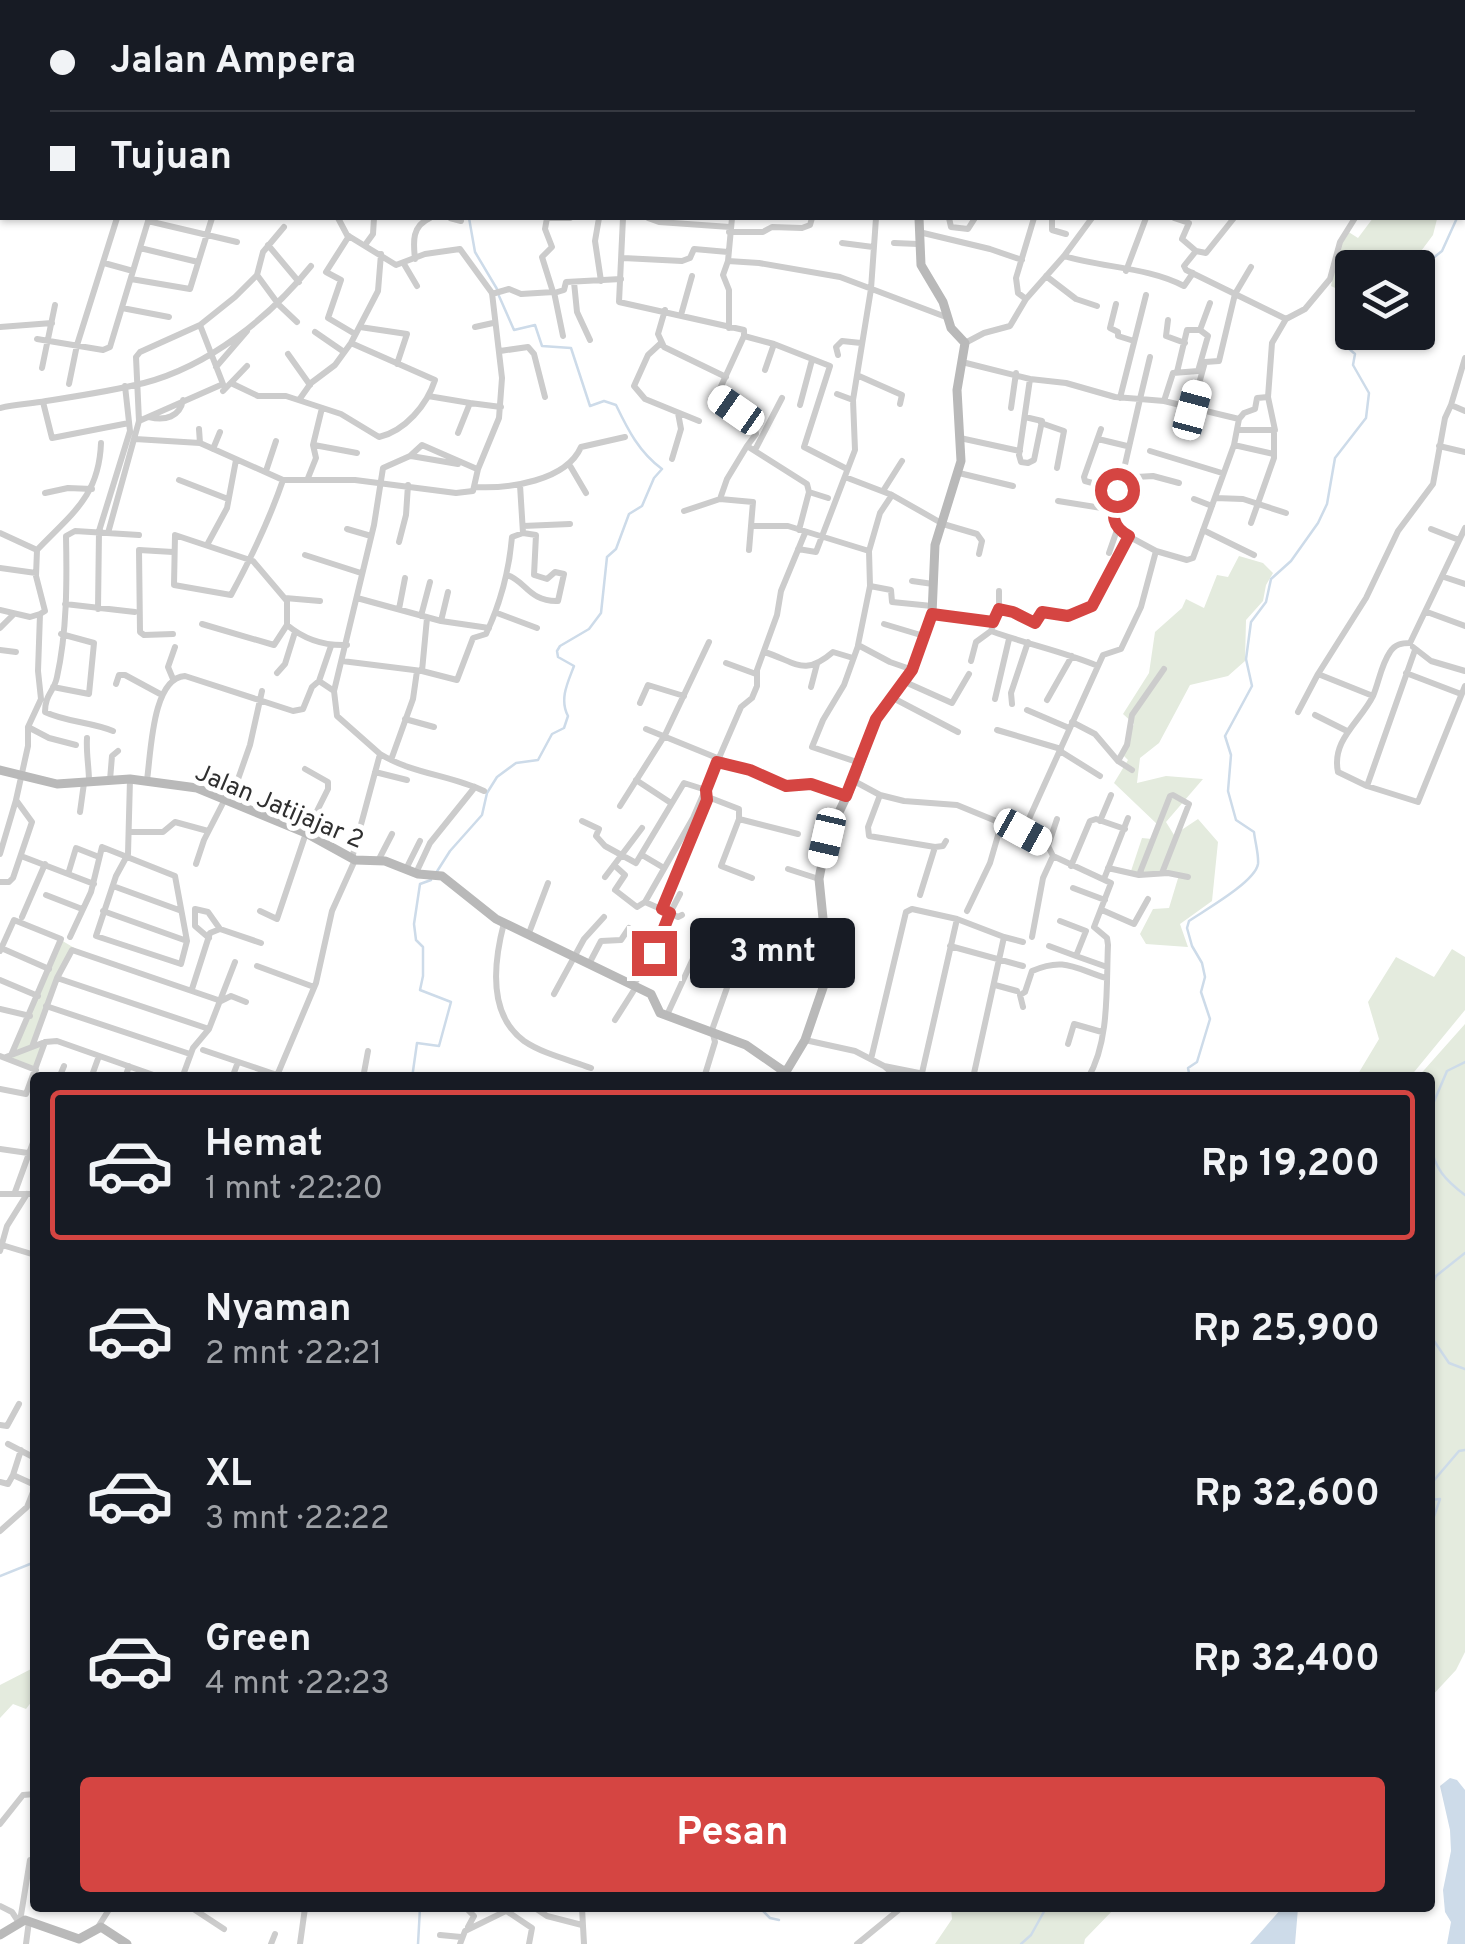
<!DOCTYPE html>
<html lang="id">
<meta charset="utf-8">
<style>
body{margin:0;font-family:Overpass,sans-serif;background:#20242c;color:#f1f3f6;height:100vh;display:flex;flex-direction:column;font-size:38px;white-space:nowrap}
*{box-sizing:border-box;margin:0}
p{font-size:32px;color:#9ea1a6}
.icon{flex:none;width:55px;height:55px;fill:none;stroke:currentColor;stroke-width:2;stroke-linecap:round;stroke-linejoin:round}
.map{position:relative;flex:1;overflow:hidden}
.side{position:absolute;left:30px;top:1072px;width:1405px;height:840px;display:flex;flex-direction:column;background:#171b24;border-radius:10px;box-shadow:0 2px 8px #0004}
.side>*{flex:none}
.top-card{position:absolute;left:0px;top:0px;width:1465px;height:220px;box-shadow:0 2px 8px #0004;display:grid;align-content:center;height:220px;padding:0 50px;background:#171b24}
.controls{position:absolute;left:1335px;top:250px;display:grid;gap:20px}
.controls a{display:grid;place-items:center;width:100px;height:100px;border-radius:10px;background:#171b24;box-shadow:0 2px 8px #0004;font-size:50px}
.end{position:absolute;width:45px;height:45px;margin:-22px;border:12px solid #d54542;background:#fff;box-shadow:0 0 0 5px #fff}
.from{border-radius:50%}
.bubble{position:absolute;height:70px;border-radius:10px;background:#171b24;box-shadow:0 2px 8px #0004;font-size:32px;font-weight:700;line-height:70px;text-align:center}
.car{position:absolute;width:30px;height:60px;margin:-30px -15px;border-radius:12px;box-shadow:0 0 8px 2px #0007;background:linear-gradient(#fff 24%,#345 0 40%,#fff 0 76%,#345 0 86%,#fff 0)}
.top-card b{display:flex;align-items:center;gap:35px;height:95px;font-size:38px}
.top-card b+b{border-top:2px solid #363941}
.top-card i{width:25px;height:25px;background:#f1f3f6}
ul{padding:18px 0 0;list-style:none}
li{display:flex;align-items:center;gap:30px;height:150px;margin:0 20px 15px;padding:0 30px;border:5px solid transparent;border-radius:10px}
li div{flex:1}
li b{display:block;font-size:38px}
li em{font-style:normal;font-weight:700}
li.selected{border-color:#d54542}
li>.icon{width:90px;height:90px;stroke-width:1.5}
.action{display:flex;gap:20px;margin-top:auto;padding:20px 50px}
.action a{flex:1;height:115px;border-radius:10px;background:#d54542;color:#fff;font-size:40px;font-weight:700;line-height:115px;text-align:center}
.map>svg:first-child{display:block}
</style>
<div class="map">
<svg width="1465" height="1944" viewBox="0 0 1465 1944">
<rect width="100%" height="100%" fill="#fff"/>
<path fill="#e4ebde" d="M1373,218L1437,219L1433,235L1410,266L1352,268V296L1331,286L1339,249L1347,231L1358,238Z
M1239,556L1263,563L1273,573L1266,585L1263,601L1246,620L1245,661L1228,676L1190,685L1159,743L1140,758L1137,783L1166,776L1203,779L1166,822L1174,835L1198,819L1218,842L1212,901L1180,924L1188,947L1146,944L1140,934L1153,909L1169,908L1179,875L1130,874L1142,838L1152,839L1158,825L1114,783L1128,760L1120,752L1134,724L1123,714L1149,673L1155,632L1182,608L1186,599L1204,608L1217,575L1228,577Z
M61,940L76,949L72,950L32,1045L45,1042L36,1070L6,1057L12,1053Z
M1452,949L1465,957V1010L1410,1077H1367L1358,1074L1379,1039L1368,1002L1396,957L1434,977Z
M1465,1024V1652L1456,1670L1430,1698V1078H1417Z
M35,1667V1697L26,1709L13,1704L0,1718V1685Z
M951,1908H1115L1085,1939L1084,1944H935L952,1919Z"/>
<path fill="#cddbe9" d="M1450,1778L1457,1780L1465,1790V1944H1447L1451,1922L1445,1912L1443,1890L1451,1851L1450,1830L1440,1786Z
M1282,1908H1298L1295,1944H1250Z"/>
<g fill="none" stroke-linecap="round" stroke-linejoin="round">
<path stroke="#cddbe9" stroke-width="2.5" d="M1462,215L1465,216
M469,218L475,252L497,289
M1418,270L1442,251L1457,218
M436,873L450,851L482,815L487,793L497,777L516,763L538,760L552,734L564,728L568,716C559,699 568,682 574,666L558,657L557,651L560,646L589,629L601,613L607,557L616,549L629,514L642,506L654,478L662,469C639,452 628,430 616,405L604,401L590,406L571,348L542,346L535,325L514,330L499,296
M412,1078L417,1043L439,1046L451,1002L420,990L423,976V947L416,940L414,924L420,884L431,880
M1190,1078L1188,1068L1197,1062L1210,1019L1201,992L1205,977L1202,963L1192,946L1187,928L1189,921C1205,910 1255,882 1258,864C1259,855 1255,842 1254,832L1236,820L1228,791L1231,755L1225,736L1252,686L1246,659L1251,622L1266,602L1271,579L1291,561L1318,523L1327,504L1335,458L1366,418L1369,393L1353,365L1355,354L1347,347L1357,339L1358,332
M1430,1111L1447,1071L1465,1062
M1430,1144C1435,1169 1445,1180 1465,1195
M1430,1289L1436,1276L1465,1253
M1430,1335L1449,1363L1465,1369
M1430,1485L1459,1451L1465,1450
M1430,1500L1440,1499L1430,1528
M0,1576L35,1562
M760,1908L770,1918L779,1920
M418,1944L420,1908
M1021,1944L1031,1935L1046,1908"/>
<path stroke="#ccc" stroke-width="6" d="M334,0L343,2
M558,0L563,2
M721,0V2
M905,0L917,2
M1101,0L1104,2
M1259,0L1261,2
M18,2L20,0
M57,2L58,0
M108,2L109,0
M141,2V0
M175,2V0
M208,2L209,0
M243,2L244,0
M277,2L278,0
M312,2L313,0
M415,2L417,0
M457,2L458,0
M552,2L553,0
M592,2L593,0
M638,2V0
M789,2L791,0
M841,2V0
M1071,2L1072,0
M1144,2V0
M1197,2L1198,0
M1328,2H1338
M1343,2L1344,0
M1379,2L1380,0
M1424,2L1425,0
M0,9L2,11
M0,38L2,31
M0,45L2,46
M1462,48L1465,42
M0,74L2,75
M0,104L2,105
M0,114L2,115
M1462,206L1465,207
M450,218L461,221
M599,218L595,241L601,281
M623,218L619,302L744,330V336L712,406
M648,218L659,222L730,227
M949,218L951,227L968,229L975,218
M1052,218V230L1066,234
M1174,218L1189,223L1182,239L1196,251L1184,266L1186,270L1286,319
M148,221L237,242
M729,232H763L772,227L802,228L810,225L812,218
M919,232L990,249L1022,260
M349,236L326,272L341,280L328,318L355,334
M842,243L873,247
M894,243L918,244
M268,245L299,282
M365,245L373,234L374,218
M140,248L198,262
M1196,251L1206,253L1234,218
M1064,256C1103,268 1148,267 1184,286L1193,273
M623,258L682,261L690,258L694,249L728,252
M415,259C413,241 412,226 430,218
M728,261L759,263L840,277L946,317
M104,263L133,271
M404,264L417,286
M1126,271L1146,218
M257,275L279,305L297,322
M1046,276L1076,299L1097,306
M131,279L190,289L212,218
M574,282L577,312L590,340
M553,292L542,257L552,247L545,229L547,218H570
M554,293L564,290L566,282L621,279
M492,294L509,289L521,294L554,292L563,336
M1026,299L1018,293L1016,278L1034,218
M1116,304L1110,328L1118,332V336L1134,341
M122,308L169,317
M665,310L658,334L664,347L726,377
M681,315L692,276
M1168,320L1166,336L1185,343
M0,327L52,323
M360,327L407,334L397,364
M475,327L493,323
M729,328V290L723,275L728,261L732,218
M1200,330L1210,303
M315,332L344,352
M744,336L774,344L830,366L804,447L847,469
M37,339L103,350L110,347L149,218
M661,343L648,355L634,386L645,399L699,421
M965,343L984,333L1010,326L1026,299L1064,256L1092,218
M500,351L528,347L534,354L545,397
M288,354L310,385
M838,355L836,347L842,341L861,343
M1150,357L1140,399L1164,401L1239,419L1234,445L1193,558L1187,560L1156,551
M1465,358L1451,405L1465,411
M962,362L1030,379L1066,383L1115,397L1140,399L1113,517L1117,530L1156,551L1141,607L1121,649L1103,655L1023,832
M216,367L247,331
M42,368L55,305
M765,370L774,344
M1177,372L1187,330H1200
M859,376L902,395L900,404
M69,384L77,345L117,218
M233,384L258,396H286L341,414L379,437C405,431 427,405 435,380L351,343
M223,391L247,366
M837,394L853,400
M428,396L470,403
M718,397L755,429L756,434L747,446L807,484L809,492L799,530
M1120,398L1146,295
M299,400L311,383L335,365L351,343L378,291L381,254
M1164,401L1173,373L1198,371L1208,336L1200,330
M43,402L52,438L129,423
M800,405L812,360
M0,408C15,404 30,404 46,401C78,396 112,391 144,383C209,366 270,317 311,266
M1011,408L1016,373
M1192,409L1205,362L1219,361L1235,294L1251,267
M149,417C165,421 180,417 183,400
M1025,417L1042,421L1034,460L1028,463L1021,462L1019,455L1030,379
M1239,419L1244,413L1255,409L1257,398L1268,397
M139,421L223,384L200,325
M1041,423L1064,431L1057,468
M199,429L200,443
M1101,429L1084,477L1085,481L1141,496
M1237,430H1275L1268,397L1272,343L1286,319L1305,309L1330,279L1340,242L1355,218
M458,433L470,403L501,407
M960,438L1020,451
M135,439L200,443L283,480H355L456,493L473,491L478,469L499,418L502,378L492,293L460,249L425,254L396,265L347,235L338,218
M1098,439L1127,446
M314,445L357,453
M1234,445L1274,454
M747,446L727,479L720,499L753,502L751,526H788L869,551L870,586L858,645L890,662L913,670
M1439,446L1465,452
M213,449L220,432
M755,450L782,398
M1150,451L1222,473
M411,456L458,464
M672,459L681,429L678,413
M569,464L586,493
M266,471L276,441
M959,473L1013,486
M845,477L892,495L943,524L977,534L982,541L979,554
M308,478L316,458L313,445L322,408
M1120,478L1153,476L1179,483
M179,480L228,499
M283,480C270,518 250,560 231,595L174,585L175,535L253,561L287,601V625C305,640 324,646 347,645
M474,487C509,489 566,481 581,447L625,437
M883,491L902,461
M809,492L828,498
M45,493L68,488L92,489
M1215,498L1243,499L1286,513
M1194,499L1212,506
M1058,501L1114,510
M684,511L720,499
M1251,523L1274,458V430
M523,526L570,524
M1465,528L1410,643C1402,643 1395,644 1390,652C1381,665 1379,682 1373,696C1361,721 1331,740 1338,772L1367,786L1418,802L1465,686
M347,529L371,536
M1431,529L1459,540
M1203,530L1254,555
M0,533L37,550
M108,533L139,421L136,357L140,352L200,325L235,297L257,275L263,252L284,227
M399,542L406,515L408,485
M207,545L227,508L236,460
M798,549L816,552L855,450L853,400L871,289L876,218
M749,550L751,526
M869,551L880,513L892,495
M1109,553L1117,530
M305,555L361,573
M0,568L36,573
M507,575C525,580 529,602 558,601L564,574L555,572L547,579L534,575L536,535L523,533
M1444,577L1465,584
M912,581L933,584
M870,586L891,590L892,602L932,606
M285,598L320,601
M357,598L441,621L489,628
M65,604L135,612
M98,609L99,531L130,431L125,386
M399,609L405,578
M999,609V591
M0,610L30,617L40,614
M1427,612L1465,626
M497,613L537,628
M932,614L993,622
M421,616L430,582
M441,621L448,592
M202,624L274,645L287,625
M884,624L924,636
M0,628L14,614
M173,634L144,635L140,632L139,550L173,552
M331,646L319,681L334,691
M858,646L844,685L823,720L812,747L860,763
M1413,647L1431,661L1465,671
M0,650L16,652
M764,652C795,661 803,678 833,652L853,658
M342,661L422,671L457,680L473,638L486,634C501,602 509,572 512,537L523,533L520,485
M971,661L976,642L991,631
M726,663L756,674
M1098,666C1062,651 1026,644 991,631L999,609L1009,610L1035,623L1042,611L1068,616L1092,605L1129,536
M422,671L427,618
M277,673L285,664L295,632
M1406,673L1461,694
M1318,674L1366,598L1398,531L1433,484L1445,418L1451,405
M173,679L168,667L175,647
M905,682L952,703L969,674
M116,684L119,675H125L162,695
M53,687L89,694L94,643L61,634
M811,687L817,664
M893,698L958,732
M995,699L1009,639
M1047,700L1072,656
M640,703L648,685L684,696
M1012,704L1011,693L1028,642
M1027,710L1069,728
M1298,712L1318,674L1373,696
M1315,715L1347,731
M405,719L434,727
M1072,722L1095,734L1118,761L1127,745L1132,715L1164,669
M28,727L49,738L76,745
M646,729L786,786L811,784L846,796
M997,730L1061,749
M113,731C91,722 66,722 45,712C45,694 54,692 57,677C67,632 67,582 66,536L75,531L139,535
M87,738C86,754 89,766 89,782
M1060,751L1100,776
M380,754C413,774 450,775 484,791
M391,760L413,699L417,671
M1118,761L1132,770
M375,772L407,780
M110,780L112,756L118,751
M147,780C151,753 152,678 185,676L293,711L303,709L312,687L319,681
M636,780L671,803
M854,781L880,795L904,801L957,805L1023,832L1048,846L1053,856L1111,883L1094,927L1107,938L1108,945C1106,987 1110,1041 1088,1078
M1367,786L1415,650
M880,795L868,827L869,836L935,847L920,895
M708,797L739,809V819L798,834
M230,802L250,745L262,691
M620,806L665,735L709,642
M80,812L84,783
M739,819L721,866L752,878
M582,821L599,829L596,836L605,846L636,863L684,783L706,790L707,800L662,909
M1100,821L1111,795
M129,832H163L175,822L208,831
M1048,846L1057,819
M935,847L943,846L946,841
M0,854L16,800
M642,855L664,868
M21,856L94,884
M352,858L380,754L337,716L334,691L374,525L383,468L410,456L422,445L477,469
M378,861L392,834
M196,864L204,840L224,801
M614,865L625,875L615,890L637,907L645,902L670,913L650,962L633,985
M1071,866L1090,821L1096,819L1125,829
M1108,868L1139,875L1170,796L1173,795L1189,804L1162,873
M406,869L420,841
M788,869L819,879
M69,871L76,848L99,857
M416,873L430,843L475,787
M1139,875L1168,873L1188,877
M605,877L642,828
M1104,879L1128,818
M0,882H9L13,878L32,822L16,800L28,746V727L41,699L38,671L40,614L45,611L36,576L37,550C71,514 99,497 101,443
M113,886L179,910
M1073,888L1105,900
M680,894L670,913L678,917L682,915
M46,895L82,909
M645,902L693,818L741,707L752,698L757,686V670L777,615L781,591L805,533
M1102,910L1134,924L1148,899
M103,911L187,941L181,964L96,936L116,876L128,854L130,779
M260,911L277,919L306,833L328,789V782L305,769
M967,911L990,863L1001,825
M22,917L45,864
M1060,921L1086,931L1076,956L1107,967
M504,923C494,961 487,1014 524,1041C543,1054 570,1060 591,1068
M529,933L548,883
M70,937L91,892L102,847L175,876L187,941
M1004,937L1023,942
M1032,937L1043,878L1053,856
M209,938L195,926V909L208,912L220,929L261,943
M950,946L1023,966
M1049,946L1076,956
M1,948L49,969
M0,951L14,920L61,939L12,1053
M590,962L601,941L621,940L629,928
M257,966L314,987
M57,978L209,1029
M0,980L38,996
M995,985L1017,991
M192,989L210,933L220,929
M554,994L584,939L604,917
M46,1006L190,1054
M1023,1007L1020,995L1025,992L1032,971C1064,957 1074,968 1106,978
M0,1009L30,1016
M667,1015L697,950
M615,1020L636,987
M805,1040L855,1051L884,1066L944,1078
M1068,1044L1074,1024L1102,1032
M32,1047L57,978L72,950L221,1001L231,996L246,1002
M203,1050L277,1075
M0,1056L36,1070
M6,1057L45,1042L57,1041L162,1078
M871,1059L906,912L912,909L957,919L1004,937L973,1078
M884,1066L898,1078
M922,1073L957,919
M59,1078L64,1066
M91,1078L99,1056
M125,1078L129,1066
M182,1078L193,1048L209,1029L235,962
M232,1078L238,1062
M276,1078L316,983L332,911L355,860
M363,1078L368,1051
M704,1078L715,1042L712,1030L734,968L707,956L712,941
M782,1078L785,1071L794,1078
M0,1089L26,1094L45,1042
M0,1149L28,1153
M15,1192L35,1137
M0,1194H35
M2,1245L35,1255
M0,1251L7,1226L27,1194
M0,1425L7,1426L19,1404
M8,1444L35,1458
M13,1475L21,1450
M0,1482L8,1484L13,1475L35,1485
M0,1531L27,1507L35,1487
M0,1824L23,1795L35,1794
M0,1906L12,1912L18,1921
M192,1908L224,1929
M466,1908L474,1916L468,1927
M535,1908L547,1916L582,1925
M582,1908L584,1944
M508,1912L532,1928L529,1944
M20,1921L30,1860
M98,1927L110,1908
M440,1935L461,1937
M26,1944L29,1921
M271,1944L275,1934
M300,1944L305,1908
M460,1944L465,1931L512,1908
M857,1944L901,1908"/>
<path stroke="#b9b9b9" stroke-width="9" d="M976,2V0
M0,770L57,784L130,779L197,788L306,833L355,860L385,861L418,874L442,876L496,919L651,994L660,1013L746,1045L782,1070H787L805,1040L826,979V948L819,879L827,837L854,781L876,719L913,670L932,614L935,545L961,461L957,390L965,343L951,328L943,302L921,265L919,218
M0,1935L25,1920L79,1939L101,1927L127,1944"/>
</g>
<g fill="none" stroke-linecap="round" stroke-linejoin="round">
<path stroke="#d54542" stroke-width="12" d="M654,953L670,913L662,909L707,800L706,790L717,762L750,770L786,786L811,784L846,796L876,719L912,670L932,614L993,622L999,609L1013,612L1035,623L1042,612L1068,616L1092,606L1129,536C1108,525 1114,511 1117,490"/>
</g>
<g text-anchor="middle" stroke-width="10" stroke-linejoin="round" paint-order="stroke">
<g font-size="25" fill="#2f2f2f" stroke="#fff">
<text transform="translate(280 805) rotate(23)" y="9">Jalan Jatijajar 2</text>
</g>
</g>
</svg>
<div class="controls">
<a><svg class="icon" aria-label="layers" viewBox="0 0 24 24"><path d="M12 4l9 5-9 5-9-5zM3 14l9 5 9-5"/></svg></a>
</div>
<i class="end from" style="left:1117px;top:490px"></i>
<i class="end" style="left:654px;top:953px"></i>
<div class="bubble" style="left:690px;top:918px;width:165px">3 mnt</div>
<i class="car" style="left:736px;top:410px;rotate:305deg"></i>
<i class="car" style="left:1192px;top:410px;rotate:15deg"></i>
<i class="car" style="left:1023px;top:832px;rotate:119deg"></i>
<i class="car" style="left:827px;top:838px;rotate:193deg"></i>
<div class="top-card">
<b><i class="from"></i>Jalan Ampera</b>
<b><i></i>Tujuan</b>
</div>
<section class="side">
<ul>
<li class="selected"><svg class="icon" aria-label="car" viewBox="0 0 24 24"><path d="M5 17H2v-5l4-1 3-4h7l3 4 3 1v5h-3M9 17h6M6 11h13"/><circle cx="7" cy="17" r="2"/><circle cx="17" cy="17" r="2"/></svg><div><b>Hemat</b><p>1 mnt · 22:20</p></div><em>Rp 19,200</em></li>
<li><svg class="icon" aria-label="car" viewBox="0 0 24 24"><path d="M5 17H2v-5l4-1 3-4h7l3 4 3 1v5h-3M9 17h6M6 11h13"/><circle cx="7" cy="17" r="2"/><circle cx="17" cy="17" r="2"/></svg><div><b>Nyaman</b><p>2 mnt · 22:21</p></div><em>Rp 25,900</em></li>
<li><svg class="icon" aria-label="car" viewBox="0 0 24 24"><path d="M5 17H2v-5l4-1 3-4h7l3 4 3 1v5h-3M9 17h6M6 11h13"/><circle cx="7" cy="17" r="2"/><circle cx="17" cy="17" r="2"/></svg><div><b>XL</b><p>3 mnt · 22:22</p></div><em>Rp 32,600</em></li>
<li><svg class="icon" aria-label="car" viewBox="0 0 24 24"><path d="M5 17H2v-5l4-1 3-4h7l3 4 3 1v5h-3M9 17h6M6 11h13"/><circle cx="7" cy="17" r="2"/><circle cx="17" cy="17" r="2"/></svg><div><b>Green</b><p>4 mnt · 22:23</p></div><em>Rp 32,400</em></li>
</ul>
<div class="action"><a>Pesan</a></div>
</section>
</div>
